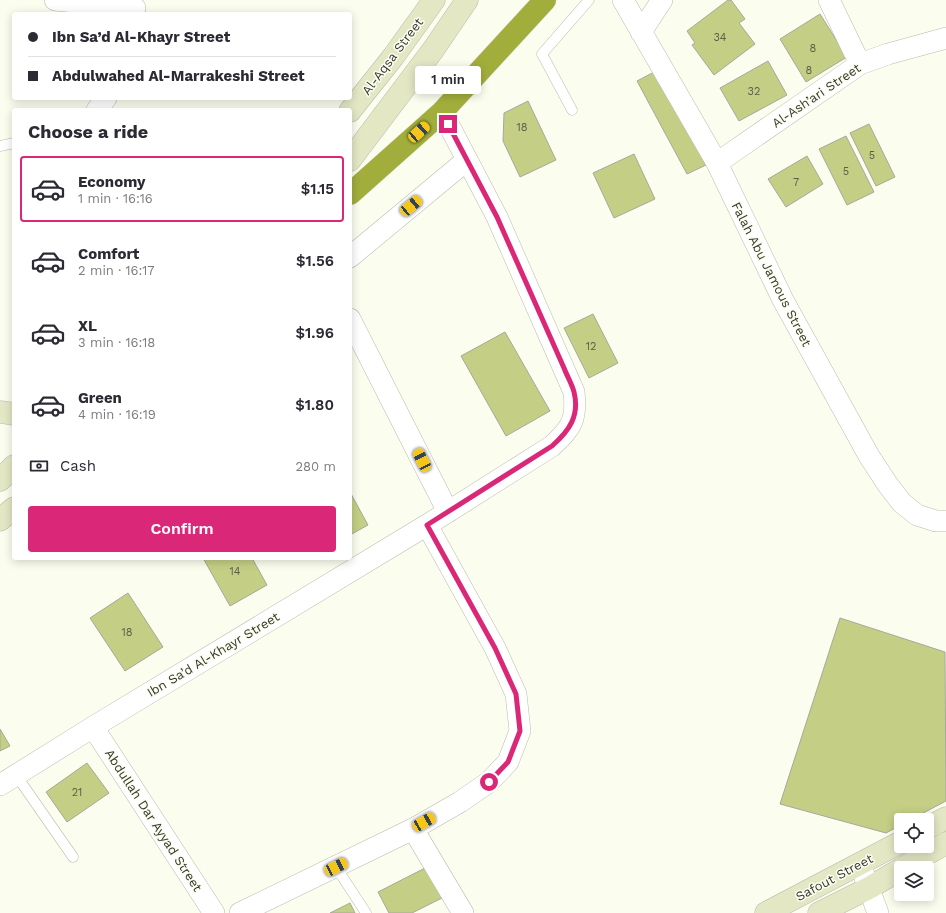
<!DOCTYPE html>
<meta charset="utf-8">
<style>
body{margin:0;font-family:"Work Sans",sans-serif;background:#f2f2f3;color:#2b2b33;height:100vh;display:flex;flex-direction:column;font-size:15px;white-space:nowrap}
*{box-sizing:border-box;margin:0}
p{font-size:13px;color:#7c7c81}
.icon{flex:none;width:22px;height:22px;fill:none;stroke:currentColor;stroke-width:2;stroke-linecap:round;stroke-linejoin:round}
.map{position:relative;flex:1;overflow:hidden}
.panel{position:absolute;left:12px;top:108px;width:340px;height:452px;display:flex;flex-direction:column;background:#fff;border-radius:4px;box-shadow:0 2px 10px #0003}
.panel>*{flex:none}
.hud{position:absolute;left:12px;top:12px;width:340px;height:88px;border-radius:4px;box-shadow:0 2px 10px #0003;display:grid;align-content:center;height:88px;padding:0 16px;background:#fff}
.buttons{position:absolute;left:894px;top:813px;display:grid;gap:8px}
.buttons a{display:grid;place-items:center;width:40px;height:40px;border-radius:4px;background:#fff;box-shadow:0 2px 10px #0003;font-size:20px}
.end{position:absolute;width:18px;height:18px;margin:-9px;border:5px solid #db2777;background:#fff;box-shadow:0 0 0 2px #fff}
.from{border-radius:50%}
.bubble{position:absolute;height:28px;border-radius:4px;background:#fff;box-shadow:0 2px 10px #0003;font-size:13px;font-weight:600;line-height:28px;text-align:center}
.car{position:absolute;width:12px;height:24px;margin:-12px -6px;border-radius:5px;box-shadow:0 0 3px 1px #0007;background:linear-gradient(#f5c518 24%,#345 0 40%,#f5c518 0 76%,#345 0 86%,#f5c518 0)}
.hud b{display:flex;align-items:center;gap:14px;height:38px;font-size:15px}
.hud b+b{border-top:1px solid #e1e1e2}
.hud i{width:10px;height:10px;background:#2b2b33}
ul{padding:0;list-style:none}
li{display:flex;align-items:center;gap:12px;height:66px;margin:0 8px 6px;padding:0 8px;border:2px solid transparent;border-radius:4px}
li div{flex:1}
li b{display:block;font-size:15px}
li em{font-style:normal;font-weight:600}
li.selected{border-color:#db2777}
li>.icon{width:36px;height:36px;stroke-width:1.5}
h2{padding:0 16px;font-size:18px;line-height:48px}
.pay{display:flex;align-items:center;gap:10px;height:44px;padding:0 16px;font-size:15px}
.pay p{margin-inline-start:auto}
.primary-button{display:flex;gap:8px;margin-top:auto;padding:8px 16px}
.primary-button a{flex:1;height:46px;border-radius:4px;background:#db2777;color:#fff;font-size:16px;font-weight:600;line-height:46px;text-align:center}
.map>svg:first-child{display:block}
</style>
<div class="map">
<svg width="946" height="913" viewBox="0 0 946 913">
<rect width="100%" height="100%" fill="#fbfeef"/>
<path fill="#c4cf85" stroke="#a6a89b" d="M728,0H731L745,19L739,23L755,44L714,75L692,45L695,43L687,31Z
M820,14L847,57L806,82L780,39Z
M768,61L787,95L739,121L720,88Z
M656,71L706,165L687,174L637,81Z
M528,101L556,160L520,177L503,141L504,113Z
M869,124L895,177L876,186L850,133Z
M846,136L874,192L847,205L819,149Z
M634,154L655,199L614,218L593,173Z
M807,156L823,184L786,207L768,179Z
M593,314L618,363L589,378L564,328Z
M505,332L550,411L506,436L461,356Z
M350,492L368,525L350,535Z
M203,558H252L267,585L230,606Z
M128,593L163,647L125,671L90,618Z
M840,618L945,652L946,801L910,820H901V825L886,833L780,804Z
M0,729L10,746L0,751Z
M87,763L109,793L67,822L46,792Z
M427,867L442,898L412,913H389L378,892Z
M350,903L355,913H330Z"/>
<g fill="none" stroke-linecap="round" stroke-linejoin="round">
<defs>
<path id="lane" d="M572,110L542,54L589,0
M0,146L14,143
M16,775L73,857
M336,867L366,913"/>
<path id="street" d="M55,0L135,8
M623,0L717,163L783,300L869,456L888,485L902,503L917,515L936,521H946
M829,0L860,64
M641,32L662,0
M97,110L106,98
M717,163L860,64L888,54L946,38
M350,257L467,160
M350,319L448,512
M93,727L214,913
M0,785L93,727L427,525L552,446C572,428 577,419 574,392L497,217L442,112
M413,829L463,913
M860,864L878,913
M240,913L413,829L460,802L489,782L508,762L520,731L516,694L495,648L427,525"/>
<path id="secondary" d="M350,111L393,57L434,0
M350,160L433,50L467,0
M0,412L14,414
M0,480L14,466
M0,520L14,508
M927,828L946,818
M903,868L946,843
M766,913L901,842
M819,913L869,888L901,869"/>
<path id="highway" d="M350,194L442,112L545,0"/>
</defs>
<use href="#lane" stroke="#b8bbad" stroke-width="11"/>
<use href="#street" stroke="#b8bbad" stroke-width="22"/>
<use href="#secondary" stroke="#b8bbad" stroke-width="23"/>
<use href="#highway" stroke="#dfdfde" stroke-width="23"/>
<use href="#lane" stroke="#fff" stroke-width="10"/>
<use href="#street" stroke="#fff" stroke-width="21"/>
<use href="#secondary" stroke="#e3e7c4" stroke-width="22"/>
<use href="#highway" stroke="#a2ae3b" stroke-width="22"/>
</g>
<g fill="none" stroke-linecap="round" stroke-linejoin="round">
<path stroke="#db2777" stroke-width="5" d="M448,124L497,217L564,368C567,376 572,384 574,392C580,416 569,431 552,446L427,525L495,648L516,694L520,731L508,762L489,782"/>
</g>
<g text-anchor="middle" stroke-width="3" stroke-linejoin="round" paint-order="stroke">
<g font-size="11" fill="#5b5e48">
<text x="720" y="41">34</text>
<text x="813" y="52">8</text>
<text x="809" y="74">8</text>
<text x="754" y="95">32</text>
<text x="522" y="131">18</text>
<text x="872" y="159">5</text>
<text x="846" y="175">5</text>
<text x="796" y="186">7</text>
<text x="591" y="350">12</text>
<text x="235" y="575">14</text>
<text x="127" y="636">18</text>
<text x="77" y="796">21</text>
</g>
<g font-size="13" fill="#383933" stroke="#fbfeef">
<text transform="translate(392 56) rotate(-53)" y="5">Al-Aqsa Street</text>
<text transform="translate(816 95) rotate(-34)" y="5">Al-Ash’ari Street</text>
<text transform="translate(772 274) rotate(63)" y="5">Falah Abu Jamous Street</text>
<text transform="translate(213 654) rotate(-31)" y="5">Ibn Sa’d Al-Khayr Street</text>
<text transform="translate(154 820) rotate(57)" y="5">Abdullah Dar Ayyad Street</text>
<text transform="translate(834 877) rotate(-28)" y="5">Safout Street</text>
</g>
</g>
</svg>
<div class="buttons">
<a><svg class="icon" aria-label="locate" viewBox="0 0 24 24"><circle cx="12" cy="12" r="6"/><path d="M12 2v4M12 18v4M2 12h4M18 12h4"/></svg></a>
<a><svg class="icon" aria-label="layers" viewBox="0 0 24 24"><path d="M12 4l9 5-9 5-9-5zM3 14l9 5 9-5"/></svg></a>
</div>
<i class="end from" style="left:489px;top:782px"></i>
<i class="end" style="left:448px;top:124px"></i>
<div class="bubble" style="left:415px;top:66px;width:66px">1 min</div>
<i class="car" style="left:419px;top:132px;rotate:48deg"></i>
<i class="car" style="left:411px;top:206px;rotate:50deg"></i>
<i class="car" style="left:422px;top:460px;rotate:333deg"></i>
<i class="car" style="left:424px;top:822px;rotate:60deg"></i>
<i class="car" style="left:336px;top:867px;rotate:63deg"></i>
<div class="hud">
<b><i class="from"></i>Ibn Sa’d Al-Khayr Street</b>
<b><i></i>Abdulwahed Al-Marrakeshi Street</b>
</div>
<section class="panel">
<h2>Choose a ride</h2>
<ul>
<li class="selected"><svg class="icon" aria-label="car" viewBox="0 0 24 24"><path d="M5 17H2v-5l4-1 3-4h7l3 4 3 1v5h-3M9 17h6M6 11h13"/><circle cx="7" cy="17" r="2"/><circle cx="17" cy="17" r="2"/></svg><div><b>Economy</b><p>1 min · 16:16</p></div><em>$1.15</em></li>
<li><svg class="icon" aria-label="car" viewBox="0 0 24 24"><path d="M5 17H2v-5l4-1 3-4h7l3 4 3 1v5h-3M9 17h6M6 11h13"/><circle cx="7" cy="17" r="2"/><circle cx="17" cy="17" r="2"/></svg><div><b>Comfort</b><p>2 min · 16:17</p></div><em>$1.56</em></li>
<li><svg class="icon" aria-label="car" viewBox="0 0 24 24"><path d="M5 17H2v-5l4-1 3-4h7l3 4 3 1v5h-3M9 17h6M6 11h13"/><circle cx="7" cy="17" r="2"/><circle cx="17" cy="17" r="2"/></svg><div><b>XL</b><p>3 min · 16:18</p></div><em>$1.96</em></li>
<li><svg class="icon" aria-label="car" viewBox="0 0 24 24"><path d="M5 17H2v-5l4-1 3-4h7l3 4 3 1v5h-3M9 17h6M6 11h13"/><circle cx="7" cy="17" r="2"/><circle cx="17" cy="17" r="2"/></svg><div><b>Green</b><p>4 min · 16:19</p></div><em>$1.80</em></li>
</ul>
<div class="pay"><svg class="icon" aria-label="cash" viewBox="0 0 24 24"><path d="M3 7h18v10H3z"/><circle cx="12" cy="12" r="2"/></svg>Cash<p>280 m</p></div>
<div class="primary-button"><a>Confirm</a></div>
</section>
</div>
